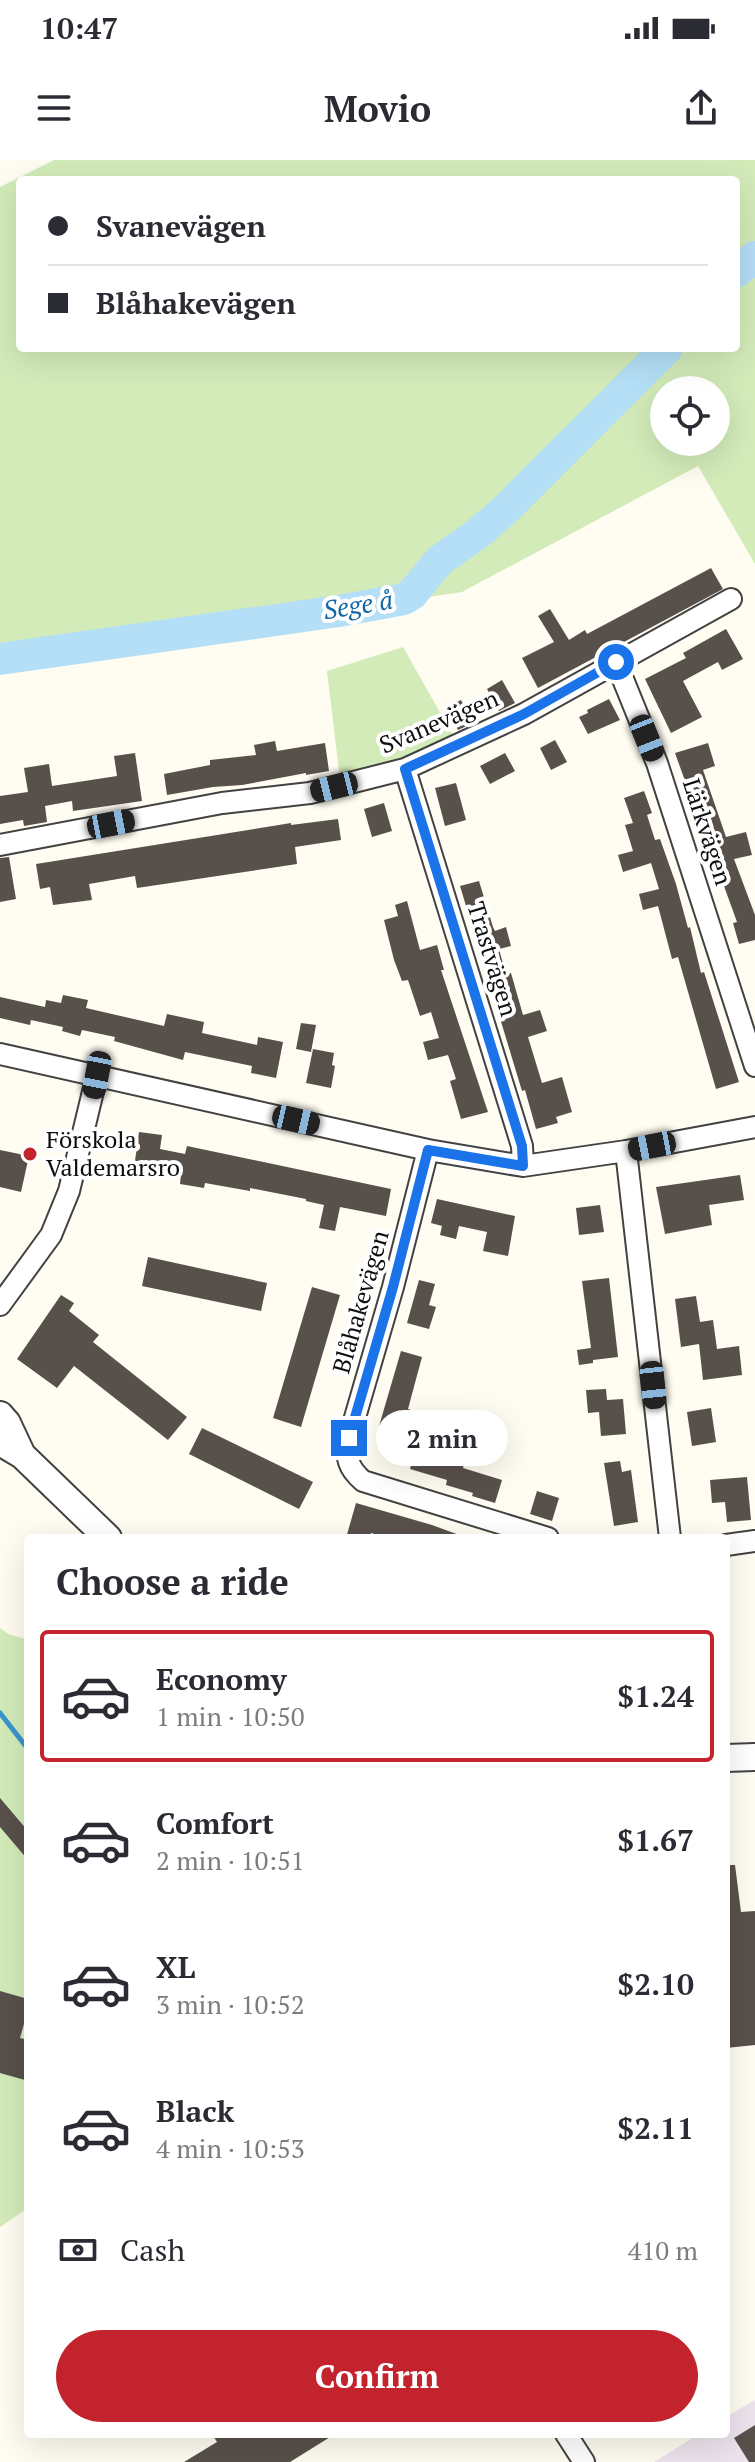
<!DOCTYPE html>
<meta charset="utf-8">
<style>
body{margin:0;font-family:"PT Serif",serif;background:#f7f7f7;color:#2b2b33;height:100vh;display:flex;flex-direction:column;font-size:30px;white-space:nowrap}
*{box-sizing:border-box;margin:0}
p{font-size:26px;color:#7c7c81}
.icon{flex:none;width:44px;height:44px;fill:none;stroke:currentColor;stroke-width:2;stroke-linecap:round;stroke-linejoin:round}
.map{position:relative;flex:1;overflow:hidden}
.side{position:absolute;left:24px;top:1374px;width:706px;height:904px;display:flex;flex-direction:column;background:#fff;border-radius:8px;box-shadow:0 8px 32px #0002}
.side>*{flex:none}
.guide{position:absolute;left:16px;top:16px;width:724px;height:176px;border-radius:8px;box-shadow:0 8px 32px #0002;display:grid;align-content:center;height:176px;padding:0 32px;background:#fff}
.tools{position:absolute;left:650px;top:216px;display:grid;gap:16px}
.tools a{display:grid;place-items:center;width:80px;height:80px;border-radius:50%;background:#fff;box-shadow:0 8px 32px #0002;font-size:40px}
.end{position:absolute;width:36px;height:36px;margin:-18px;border:10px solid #1a73e8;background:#fff;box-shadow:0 0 0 4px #fff}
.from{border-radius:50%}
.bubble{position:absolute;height:56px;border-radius:28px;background:#fff;box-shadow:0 8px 32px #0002;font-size:26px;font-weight:600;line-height:56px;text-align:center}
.car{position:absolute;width:24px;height:48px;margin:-24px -12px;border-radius:10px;box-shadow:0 0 6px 2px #0007;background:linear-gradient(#222 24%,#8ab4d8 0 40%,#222 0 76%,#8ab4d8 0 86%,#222 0)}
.guide b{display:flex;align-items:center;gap:28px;height:76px;font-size:30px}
.guide b+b{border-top:2px solid #e1e1e2}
.guide i{width:20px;height:20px;background:#2b2b33}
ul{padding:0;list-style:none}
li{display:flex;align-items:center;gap:24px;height:132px;margin:0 16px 12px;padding:0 16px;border:4px solid transparent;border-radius:8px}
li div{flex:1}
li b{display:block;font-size:30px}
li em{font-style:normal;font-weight:600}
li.current{border-color:#c3232c}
li>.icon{width:72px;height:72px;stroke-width:1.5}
h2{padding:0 32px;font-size:36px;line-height:96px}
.pay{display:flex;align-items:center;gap:20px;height:88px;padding:0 32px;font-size:30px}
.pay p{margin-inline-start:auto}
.action{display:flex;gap:16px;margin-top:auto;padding:16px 32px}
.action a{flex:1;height:92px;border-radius:48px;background:#c3232c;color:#fff;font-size:32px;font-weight:600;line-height:92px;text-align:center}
.status{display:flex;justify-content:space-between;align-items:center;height:56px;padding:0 40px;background:#fff;direction:ltr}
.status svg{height:22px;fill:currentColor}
header{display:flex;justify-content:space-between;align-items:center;height:104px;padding:0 32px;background:#fff;font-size:36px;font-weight:600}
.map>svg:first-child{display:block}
</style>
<div class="status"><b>10:47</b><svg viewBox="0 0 49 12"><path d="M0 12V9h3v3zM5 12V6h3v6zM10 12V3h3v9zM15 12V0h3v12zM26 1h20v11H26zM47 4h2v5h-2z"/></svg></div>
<header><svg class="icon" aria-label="menu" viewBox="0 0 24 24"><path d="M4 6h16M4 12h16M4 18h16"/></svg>Movio<svg class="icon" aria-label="share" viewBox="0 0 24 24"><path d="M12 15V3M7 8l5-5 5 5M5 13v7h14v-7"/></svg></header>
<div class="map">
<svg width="755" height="2302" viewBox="0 0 755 2302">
<rect width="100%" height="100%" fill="#fffcf1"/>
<path fill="#ece3ed" d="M755,2240V2302H654L699,2274H726V2257Z"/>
<path fill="#d3ebb9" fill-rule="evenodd" d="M54,0H755V404L698,306L462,432L0,499V27ZM20,20H736V188H20ZM664,230H716V282H664Z
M403,487L456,581L399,602L340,619L327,511Z
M0,1468L8,1474L28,1480V2048L0,2067Z"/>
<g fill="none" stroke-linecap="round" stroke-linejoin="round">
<path stroke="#3995d0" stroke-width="5" d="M0,1553L28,1589"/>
<path stroke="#b4dff7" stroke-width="32" d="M736,112L755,97
M0,499L339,451L404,439L412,434L439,401L477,374L504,351L667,188"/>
</g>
<path fill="#58504b" d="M711,408L723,429L538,528L522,498L554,482L538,456L550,449L569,480L585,470L587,474Z
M726,469L743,499L722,510L718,502L683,521L702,557L671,573L645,519L686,498L683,493Z
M502,520L515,543L499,551L487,529Z
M609,539L620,560L588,574L579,557L588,553L587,550Z
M461,540L473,563L458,570L446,548Z
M555,580L567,602L551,610L540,588Z
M275,581L277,591L325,583L329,611L306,615V613L242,625L213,627L167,635L164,614L210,605V600L256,595L254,585Z
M708,583L715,606L703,610L726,677L746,672L752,695L734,699L755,755V780L739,784L733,763L737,762L716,704L708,706L702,684L707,682L675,593Z
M135,593L142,641L73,651L72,641L45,646L47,662L24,666L23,660L0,664V636L28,632L24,608L49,604L52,626L117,616L114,596Z
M505,593L515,611L490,624L480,606Z
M456,623L466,660L445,666L435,628Z
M644,631L652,653L647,655L655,680L660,679L676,724L688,768L690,767L701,813L704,812L739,922L716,929L678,797L672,799L658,746L643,750L639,734L659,729L651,703L623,712L618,695L633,691L625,665L633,663L624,638Z
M384,643L392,671L372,677L364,649Z
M338,659L341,680L295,687L297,704L137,728L135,716L89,724L92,740L53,745L50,727L40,729L36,704L291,663V665Z
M9,697L16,739L0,742V698Z
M479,721L493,767L495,771L506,767L511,786L499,789L506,815L511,813L523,855L540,850L547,871L528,877L542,923L562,917L572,952L556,957L558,963L536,969L525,930L522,931L460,726Z
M407,741L420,790L437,785L444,810H441L488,952L461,959L450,921L456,919L448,895L428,900L423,882L439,878L431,852L420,856L408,820L402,821L394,800L384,760L398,756L395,745Z
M63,835L88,840L86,848L164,866L167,854L204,862L202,873L257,885L258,877L283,882L276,918L251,913L252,906L185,892L183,900L114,881L115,877L82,870L80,876L62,871L63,867L31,860L30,865L0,858V837L45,847L46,840L61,843Z
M301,863L316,865L311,892L296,889Z
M313,889L334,893L332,905L335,906L331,928L306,923Z
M139,972L162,975L160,989L185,994L187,986L391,1029L386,1056L340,1047L335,1071L319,1068L324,1045L306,1041V1039L250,1028V1031L205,1023L204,1028L180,1024L181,1014L169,1012L170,1006L135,1001Z
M0,990L29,996L21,1032L0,1027Z
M740,1015L744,1040L709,1045L712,1065L665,1074L656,1027Z
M437,1039L515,1056L508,1096L483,1091L487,1072L459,1066L456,1079L440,1075L442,1066L431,1063Z
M600,1045L604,1072L579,1075L576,1048Z
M148,1097L267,1123L261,1151L142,1126Z
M609,1118L618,1197L593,1200V1203L579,1205L577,1190L591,1188L582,1121Z
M419,1120L435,1124L429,1145L436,1147L429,1169L407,1163Z
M312,1127L340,1135L301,1267L273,1258Z
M61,1135L74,1143L69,1151L99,1175L93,1182L187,1257L168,1280L74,1206L57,1228L17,1199Z
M696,1136L700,1162L713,1160L717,1189L739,1186L742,1215L703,1220L699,1184L681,1187L675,1139Z
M401,1191L422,1197L408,1249L453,1263L445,1290L466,1296L463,1308L502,1320L495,1343L472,1336L473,1333L446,1325L447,1320L410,1309L413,1299L398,1295L402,1280L377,1273Z
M606,1229L607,1240L623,1239L626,1274L601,1276L599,1252L588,1253L586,1230Z
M711,1248L716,1282L692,1286L687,1252Z
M202,1268L313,1322L299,1349L189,1294Z
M620,1301L622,1312L631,1310L638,1362L614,1366L604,1303Z
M747,1317L751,1360L727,1362L725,1342L712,1343L710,1320Z
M537,1331L559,1338L552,1361L530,1354Z
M356,1343L432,1365L462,1376L461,1378H388L371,1373L370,1378H346Z
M0,1638L28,1671V1700L0,1667Z
M726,1705H735L741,1752L755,1751V1885L726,1888Z
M0,1831L28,1839V1850L20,1878L28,1880V1909L25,1920L0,1913Z
M755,2265V2302H749L734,2278Z
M212,2274H335L290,2302H184L217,2282Z"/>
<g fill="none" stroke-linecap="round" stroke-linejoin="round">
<defs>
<path id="minor" d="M616,502L657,603L755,906
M405,609L522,986L523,1006
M0,685L222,643L310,633L405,609L524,554L731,439
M0,894L428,990L523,1006L626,991L755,967
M428,990L393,1127L349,1278C345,1297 348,1308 363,1321L548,1378
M626,991L670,1378
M0,1145L51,1075L69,1031L97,915
M726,1385L755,1381
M566,2274L584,2302"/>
<path id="tertiary" d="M0,1255L7,1263L22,1295
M0,1282L22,1295L108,1378
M726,1598L755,1597"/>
</defs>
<use href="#minor" stroke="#424242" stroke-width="24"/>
<use href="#tertiary" stroke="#424242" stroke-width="30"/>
<use href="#minor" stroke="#fff" stroke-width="20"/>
<use href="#tertiary" stroke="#fff" stroke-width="26"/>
</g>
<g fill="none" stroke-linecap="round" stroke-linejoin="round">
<path stroke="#1a73e8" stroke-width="10" d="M349,1278L393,1127L428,990L523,1006L522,986L405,609L524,554L616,502"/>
</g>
<circle fill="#c3232c" stroke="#fff" stroke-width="3" cx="30" cy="994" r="8"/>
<g text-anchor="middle" stroke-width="8" stroke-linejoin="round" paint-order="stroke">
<g font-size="24" fill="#0f0f0f" stroke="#fff">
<text transform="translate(439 562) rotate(-23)" y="8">Svanevägen</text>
<text transform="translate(707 672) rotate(72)" y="8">Lärkvägen</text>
<text transform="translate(492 799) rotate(73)" y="8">Trastvägen</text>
<text transform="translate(361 1142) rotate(-74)" y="8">Blåhakevägen</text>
</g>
<g font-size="24" fill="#0f0f0f" stroke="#fff" text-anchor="start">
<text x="46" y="988">Förskola<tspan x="46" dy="28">Valdemarsro</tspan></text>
</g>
<g font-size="26" font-style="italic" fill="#1467a4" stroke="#fff">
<text transform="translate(358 445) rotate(-9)" y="9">Sege å</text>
</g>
</g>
</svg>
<div class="tools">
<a><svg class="icon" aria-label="locate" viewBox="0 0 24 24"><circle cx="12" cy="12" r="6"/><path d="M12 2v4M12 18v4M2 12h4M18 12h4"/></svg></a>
</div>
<i class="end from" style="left:616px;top:502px"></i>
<i class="end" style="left:349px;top:1278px"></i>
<div class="bubble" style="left:376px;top:1250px;width:132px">2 min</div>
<i class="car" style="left:647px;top:578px;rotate:158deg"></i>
<i class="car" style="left:334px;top:627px;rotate:256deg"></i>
<i class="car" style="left:111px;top:664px;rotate:79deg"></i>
<i class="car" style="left:97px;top:915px;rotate:191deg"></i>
<i class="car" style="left:296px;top:960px;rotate:103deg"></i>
<i class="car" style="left:652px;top:986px;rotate:259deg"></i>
<i class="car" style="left:653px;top:1225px;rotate:174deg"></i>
<div class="guide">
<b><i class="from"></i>Svanevägen</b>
<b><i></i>Blåhakevägen</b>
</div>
<section class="side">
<h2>Choose a ride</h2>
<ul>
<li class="current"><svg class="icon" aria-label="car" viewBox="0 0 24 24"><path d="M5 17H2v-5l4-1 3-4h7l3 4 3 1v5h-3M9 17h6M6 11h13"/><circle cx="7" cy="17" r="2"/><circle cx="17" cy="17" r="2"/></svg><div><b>Economy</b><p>1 min · 10:50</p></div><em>$1.24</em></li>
<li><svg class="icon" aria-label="car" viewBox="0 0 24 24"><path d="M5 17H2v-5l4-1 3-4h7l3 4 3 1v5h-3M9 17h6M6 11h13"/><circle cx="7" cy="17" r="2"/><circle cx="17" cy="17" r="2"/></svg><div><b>Comfort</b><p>2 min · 10:51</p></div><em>$1.67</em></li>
<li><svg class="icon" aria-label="car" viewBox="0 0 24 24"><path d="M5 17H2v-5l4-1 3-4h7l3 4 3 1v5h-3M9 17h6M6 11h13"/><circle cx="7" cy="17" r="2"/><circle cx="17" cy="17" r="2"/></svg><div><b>XL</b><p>3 min · 10:52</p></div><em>$2.10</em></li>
<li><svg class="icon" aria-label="car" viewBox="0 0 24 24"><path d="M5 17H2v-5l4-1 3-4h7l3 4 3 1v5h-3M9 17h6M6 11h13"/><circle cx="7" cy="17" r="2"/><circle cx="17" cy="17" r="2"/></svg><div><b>Black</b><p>4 min · 10:53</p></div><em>$2.11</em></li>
</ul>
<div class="pay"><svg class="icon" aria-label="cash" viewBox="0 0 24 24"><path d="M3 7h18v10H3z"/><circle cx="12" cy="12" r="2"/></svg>Cash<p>410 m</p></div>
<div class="action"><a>Confirm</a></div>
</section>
</div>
